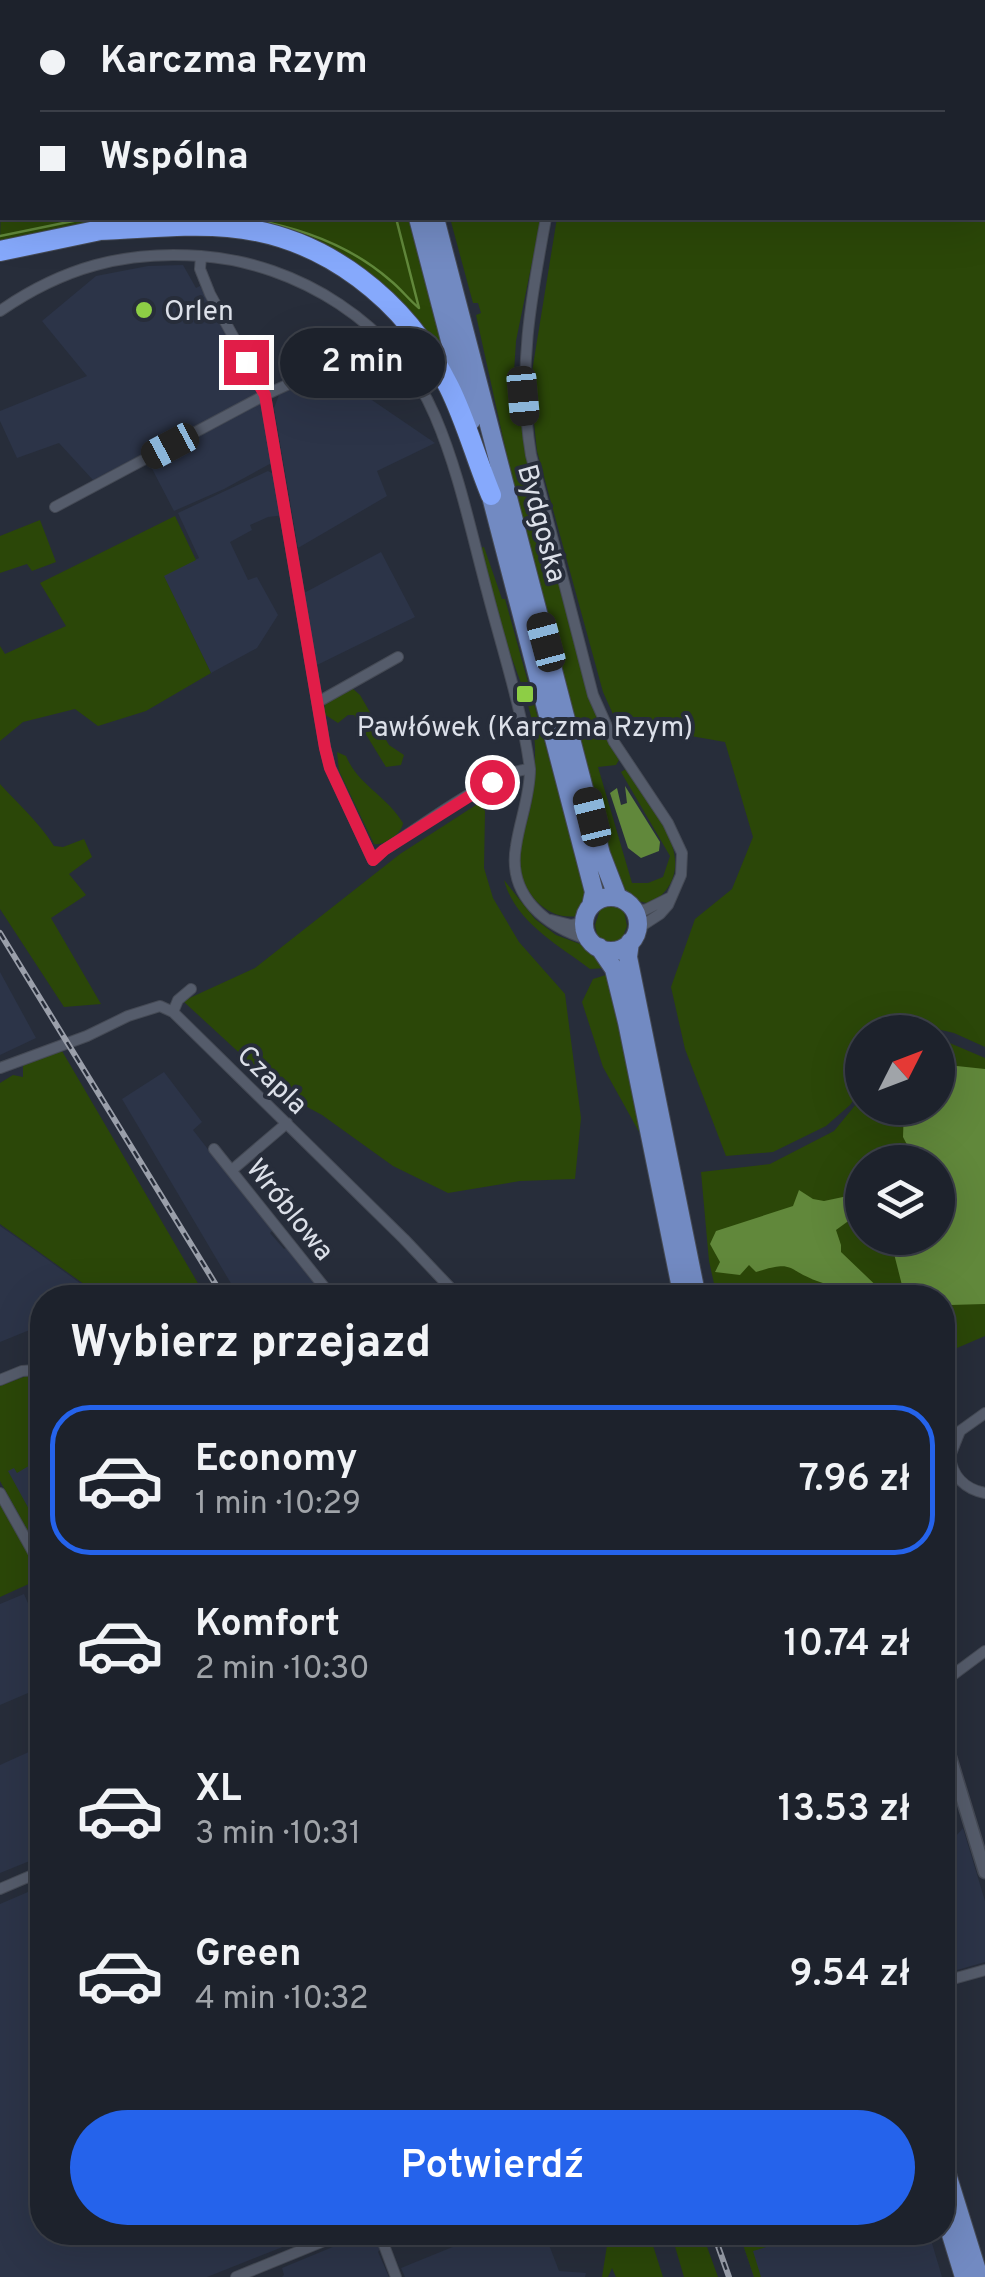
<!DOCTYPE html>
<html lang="pl">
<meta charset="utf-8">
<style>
body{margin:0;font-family:Overpass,sans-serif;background:#252a34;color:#f1f3f6;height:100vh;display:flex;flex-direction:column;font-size:38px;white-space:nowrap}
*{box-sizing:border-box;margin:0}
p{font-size:32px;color:#a0a4a9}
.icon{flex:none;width:55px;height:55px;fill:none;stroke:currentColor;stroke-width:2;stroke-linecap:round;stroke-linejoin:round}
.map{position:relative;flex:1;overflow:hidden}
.sheet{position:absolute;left:30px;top:1285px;width:925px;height:960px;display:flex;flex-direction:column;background:#1d222c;border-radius:40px;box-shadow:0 10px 40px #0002,0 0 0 2px #3b3f48}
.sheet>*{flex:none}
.guide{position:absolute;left:0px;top:0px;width:985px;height:220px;box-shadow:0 10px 40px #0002,0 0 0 2px #3b3f48;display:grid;align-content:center;height:220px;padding:0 40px;background:#1d222c}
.needle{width:65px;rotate:48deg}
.controls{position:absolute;left:845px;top:1015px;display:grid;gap:20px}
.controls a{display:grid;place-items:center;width:110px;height:110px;border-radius:50%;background:#1d222c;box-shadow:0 10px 40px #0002,0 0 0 2px #3b3f48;font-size:50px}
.end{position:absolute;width:45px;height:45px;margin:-22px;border:12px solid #e11d48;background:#fff;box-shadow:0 0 0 5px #fff}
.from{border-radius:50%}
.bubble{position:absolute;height:70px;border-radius:35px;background:#1d222c;box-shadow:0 10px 40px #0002,0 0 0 2px #3b3f48;font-size:32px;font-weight:600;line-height:70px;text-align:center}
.car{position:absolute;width:30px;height:60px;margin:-30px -15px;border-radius:12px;box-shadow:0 0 8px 2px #0007;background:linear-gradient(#222 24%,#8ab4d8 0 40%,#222 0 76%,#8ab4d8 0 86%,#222 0)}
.guide b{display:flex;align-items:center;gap:35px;height:95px;font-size:38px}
.guide b+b{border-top:2px solid #3b3f48}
.guide i{width:25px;height:25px;background:#f1f3f6}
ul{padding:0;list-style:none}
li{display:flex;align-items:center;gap:30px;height:150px;margin:0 20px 15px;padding:0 20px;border:5px solid transparent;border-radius:40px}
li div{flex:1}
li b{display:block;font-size:38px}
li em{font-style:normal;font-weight:600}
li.on{border-color:#2563eb}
li>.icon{width:90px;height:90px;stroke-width:1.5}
h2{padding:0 40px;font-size:45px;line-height:120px}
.cta{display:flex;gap:20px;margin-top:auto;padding:20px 40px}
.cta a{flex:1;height:115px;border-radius:60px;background:#2563eb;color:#fff;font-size:40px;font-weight:600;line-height:115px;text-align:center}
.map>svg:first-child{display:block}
</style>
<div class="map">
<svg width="985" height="2277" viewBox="0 0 985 2277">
<rect width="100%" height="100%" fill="#272d3a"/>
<path fill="#2c3448" d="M183,265L196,288L200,286L258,394L93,480L59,443L17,458L0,421V411L87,376L42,321L96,276L148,266Z
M350,362L366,396L435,443L377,471L387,496L298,548L274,408L279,395Z
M265,395L277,460L224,489L174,511L147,459Z
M268,471L278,476L285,515L268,517L250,525L252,530L230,542L248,580L257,577L278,615L257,648L211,673L163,575L199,558L178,513Z
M381,552L415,617L317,665L304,593Z
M0,972L36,1038L0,1055Z
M164,1072L202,1122L193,1130L256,1211L259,1210L274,1229L270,1233L284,1249L290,1245L329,1297H239L122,1099Z
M0,1226L33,1249L99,1297L42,1298V1325L0,1342Z
M0,1386L42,1399V1556L0,1481Z
M24,1594L42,1636V1687L0,1705V1604Z
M42,1746V1856L0,1873V1765Z
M963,1828L985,1901V1962L943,1974V1851Z
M42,1886V2232L318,2233L207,2277H0V1904Z
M369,2232L374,2233L380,2249L378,2252L389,2277H282L284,2275L282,2268Z
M544,2232L559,2271L586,2273L585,2277H405L401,2268L487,2233Z
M739,2233H929L942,2277H754Z"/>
<path fill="#2b4708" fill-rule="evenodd" d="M597,0H985V1047L954,1033L907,1022L892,1032H862V1088L850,1105L826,1126L773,1152L726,1156L685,1049L671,987L695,919L732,889L753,837L725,742L617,723L603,692L537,451L530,384L557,218H982V2H596Z
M2,171V218H125L0,242Z
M209,218H412L457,392L377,282Z
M450,218H541L516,341L514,372H517C519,435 536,494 551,555C570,626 585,695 619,760L616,765L598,767L632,883H648L663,877L670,856L621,772L626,769C652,809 707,866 651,904L638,901L618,885L518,506L476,315L481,313L478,303H473Z
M175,516L196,560L164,576L211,673L146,711L98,726L75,709L23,722L0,741V646L5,654L66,626L40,583Z
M40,520L56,562L32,571L27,564L0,573V536Z
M484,547L502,599H505L588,899L577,916C548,921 523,894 520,866C518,846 527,825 531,805C535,789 535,767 535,753C536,719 522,686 511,656H508L480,548Z
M352,688L360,695L389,745L404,755L401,765L386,767L354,715H348L338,723L324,714L325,703Z
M337,752L346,756C358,785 387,796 403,823C402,834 384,846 374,844L339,771Z
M0,784C19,805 38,821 54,846L63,847L84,839L92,857L69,874L86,895L51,918L101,1004L64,1007L0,909Z
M479,803L485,811L484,868L493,898L519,942L565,994L581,1118L575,1179L520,1181L448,1193L393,1166L322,1115L285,1095L183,1001L255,968L400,854Z
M504,880L535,919L556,935L580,944L606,968L590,969C557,944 515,922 504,880Z
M611,904L624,911L627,926L620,944L611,946L598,939L595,925L601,907Z
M609,974L677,1297H673L643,1139L603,1067L582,1002L593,979Z
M938,1038L985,1058V1336L943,1354L942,1298L717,1297L709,1261L701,1172L770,1164L834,1131L862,1097V1108H938ZM862,1162H938V1238H862Z
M62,1051L206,1297H102L0,1224V1083L13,1075L23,1077V1065Z
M29,1375L42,1385V1458L17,1473L14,1468L8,1471L42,1533V1556L0,1481V1386Z
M0,1502L42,1578L0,1597Z
M609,2233H649L663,2277H616L612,2268L608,2277H602Z
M671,2233H702L718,2277H684Z
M739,2233H746L749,2241L778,2233H813L753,2251L761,2277H754Z"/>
<path fill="#61883b" d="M625,786L660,842L659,851L641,858L628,848L610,793L617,788L621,805L627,803Z
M938,1064L985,1069V1304L950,1305L943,1318L942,1298L905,1297L890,1238H940L947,1222L938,1204V1162H916L903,1137L904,1108H938Z
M799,1190L813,1199L824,1201L862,1193V1218L847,1222L836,1230L841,1245V1252L888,1297C877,1298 864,1300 855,1296C842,1291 830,1285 817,1281C785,1269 795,1260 756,1272L749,1265L740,1275L715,1272L720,1262L710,1244L716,1231L793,1206Z"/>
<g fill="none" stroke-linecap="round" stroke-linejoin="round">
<path stroke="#61883b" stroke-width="2.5" d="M296,0L297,2
M395,0L396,2
M60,2L62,0
M170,2L172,0
M496,2L497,0
M0,69L2,67
M0,193L2,190
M242,218C297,226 349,244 391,281C401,289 409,300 419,308L396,218
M0,236L88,218"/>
<defs>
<path id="minor" d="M584,2L585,0
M546,218C531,298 517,373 531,455L593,695L614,742L668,823L682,853L681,875L668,905L660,914L637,929
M201,256L200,269L210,294L265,395L325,747L330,767L373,860L384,850C416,830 495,770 530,769
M0,311C62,268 125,250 201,256C297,263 396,324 435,416C459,472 471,532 487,591C502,649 522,709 530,769C530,796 520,819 516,846C507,896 546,927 590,940
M55,507L265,395L368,348L380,337
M318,702L398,657
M633,909L645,910L671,897
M551,920L571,925L584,922
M173,1012L178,1000L191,989
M0,1068L87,1036L128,1016L160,1006L173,1012L404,1239L460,1298
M214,1149L333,1298
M232,1170L287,1123
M0,1380L22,1371L37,1370
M985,1413L960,1431L950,1456C952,1476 965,1489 985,1493
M0,1493L42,1568
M942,1683L985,1651
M0,1889L42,1871
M942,1982L985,1970
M379,2232L396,2277
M236,2277L346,2232"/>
<path id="tertiary" d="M942,1731L985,1872"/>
<path id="primary" d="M347,0L349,2
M418,218L471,421
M435,218L601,854L618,898
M488,485L594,892L591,906
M584 924a27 27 0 1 1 54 0a27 27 0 1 1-54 0Z
M630,942L628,957L697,1298
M599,947L614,969L627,1022L683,1298
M942,2158L979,2277
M942,2205L964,2277"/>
<path id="motorway" d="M322,0L323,2
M367,0L368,2
M76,2L78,0
M105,2L107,0
M146,2L149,0
M513,2L514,0
M0,87L2,84
M0,116L2,114
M0,161L2,159
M97,230C141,229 185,223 228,227C325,235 407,301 449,387C466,421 476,459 491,495
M0,251L110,228"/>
</defs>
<use href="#minor" stroke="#454a55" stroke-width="12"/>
<use href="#tertiary" stroke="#454a55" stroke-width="15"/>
<use href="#primary" stroke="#454a55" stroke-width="20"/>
<use href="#motorway" stroke="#454a55" stroke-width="22"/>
<use href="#minor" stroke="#555c6b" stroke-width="10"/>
<use href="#tertiary" stroke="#555c6b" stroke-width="12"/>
<use href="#primary" stroke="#728ac2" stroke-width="18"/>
<use href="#motorway" stroke="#86a9fc" stroke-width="20"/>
<defs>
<path id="rail" d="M0,933L224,1298
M713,2232L729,2277"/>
</defs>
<use href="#rail" stroke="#9a9faa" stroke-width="6"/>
<use href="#rail" stroke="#272d3a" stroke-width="2.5" stroke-dasharray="8" stroke-linecap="butt"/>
</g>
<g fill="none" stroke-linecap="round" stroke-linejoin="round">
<path stroke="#e11d48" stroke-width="12" d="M246,362L265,395L325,748L330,768L373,860L384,850L492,782"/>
</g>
<g fill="#8dce45" stroke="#272d3a" stroke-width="4">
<circle cx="144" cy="310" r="10"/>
<rect x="515" y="684" width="20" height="20" rx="5"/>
</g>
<g text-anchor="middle" stroke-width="8" stroke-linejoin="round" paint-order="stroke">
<g font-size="28" fill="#dce0e9" stroke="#272d3a" text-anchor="start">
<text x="164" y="320">Orlen</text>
<text x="525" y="736" text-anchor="middle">Pawłówek (Karczma Rzym)</text>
</g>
<g font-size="28" fill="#dce0e9" stroke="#272d3a">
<text transform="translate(543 523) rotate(75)" y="10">Bydgoska</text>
<text transform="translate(273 1079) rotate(44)" y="10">Czapla</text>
<text transform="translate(291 1209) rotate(51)" y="10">Wróblowa</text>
</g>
</g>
</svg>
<div class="controls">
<a><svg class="needle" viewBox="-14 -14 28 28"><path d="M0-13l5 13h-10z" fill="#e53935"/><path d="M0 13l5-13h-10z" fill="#a0a4a9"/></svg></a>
<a><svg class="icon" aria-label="layers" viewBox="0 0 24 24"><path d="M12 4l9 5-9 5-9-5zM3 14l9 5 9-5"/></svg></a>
</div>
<i class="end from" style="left:492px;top:782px"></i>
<i class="end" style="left:246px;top:362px"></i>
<div class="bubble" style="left:280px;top:328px;width:165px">2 min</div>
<i class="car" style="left:523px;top:396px;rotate:175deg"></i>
<i class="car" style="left:170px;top:446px;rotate:242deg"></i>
<i class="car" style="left:546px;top:642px;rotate:345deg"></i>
<i class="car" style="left:592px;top:817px;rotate:346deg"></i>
<div class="guide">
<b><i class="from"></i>Karczma Rzym</b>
<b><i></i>Wspólna</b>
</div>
<section class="sheet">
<h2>Wybierz przejazd</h2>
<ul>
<li class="on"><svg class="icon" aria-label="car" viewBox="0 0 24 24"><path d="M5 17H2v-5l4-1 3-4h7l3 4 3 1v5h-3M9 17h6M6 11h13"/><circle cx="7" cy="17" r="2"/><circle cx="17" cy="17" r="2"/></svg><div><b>Economy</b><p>1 min · 10:29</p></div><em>7.96 zł</em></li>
<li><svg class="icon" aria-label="car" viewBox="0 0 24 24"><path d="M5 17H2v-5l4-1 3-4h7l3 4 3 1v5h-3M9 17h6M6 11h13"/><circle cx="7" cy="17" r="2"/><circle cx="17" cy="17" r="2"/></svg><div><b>Komfort</b><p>2 min · 10:30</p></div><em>10.74 zł</em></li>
<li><svg class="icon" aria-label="car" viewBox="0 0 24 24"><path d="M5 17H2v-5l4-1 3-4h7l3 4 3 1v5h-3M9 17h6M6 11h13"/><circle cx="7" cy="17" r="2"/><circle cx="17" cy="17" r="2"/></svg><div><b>XL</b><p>3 min · 10:31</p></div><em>13.53 zł</em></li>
<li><svg class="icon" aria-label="car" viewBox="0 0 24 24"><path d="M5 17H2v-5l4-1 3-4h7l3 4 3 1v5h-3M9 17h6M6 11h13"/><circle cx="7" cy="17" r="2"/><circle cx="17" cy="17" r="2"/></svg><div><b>Green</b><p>4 min · 10:32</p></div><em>9.54 zł</em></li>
</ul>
<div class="cta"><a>Potwierdź</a></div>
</section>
</div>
